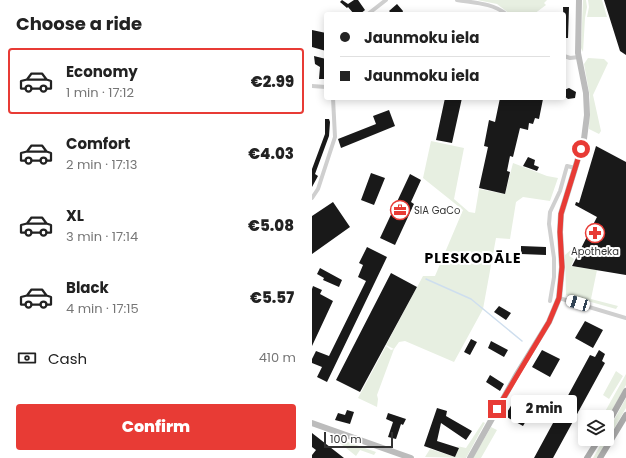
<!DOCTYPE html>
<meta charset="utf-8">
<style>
body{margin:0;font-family:Poppins,sans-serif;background:#f6f6f6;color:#222;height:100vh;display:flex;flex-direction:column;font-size:15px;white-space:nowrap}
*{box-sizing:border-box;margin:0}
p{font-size:13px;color:#767676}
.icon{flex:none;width:22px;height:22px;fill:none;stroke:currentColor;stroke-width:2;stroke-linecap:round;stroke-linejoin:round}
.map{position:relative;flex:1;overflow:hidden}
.drawer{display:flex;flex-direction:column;background:#fff;width:312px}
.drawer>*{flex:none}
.guide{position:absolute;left:12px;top:12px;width:242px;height:88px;border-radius:4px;box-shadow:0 2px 10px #0003;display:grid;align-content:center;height:88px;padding:0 16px;background:#fff}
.controls{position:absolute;left:266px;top:410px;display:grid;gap:8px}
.controls a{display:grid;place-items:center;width:36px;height:36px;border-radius:4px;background:#fff;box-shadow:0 2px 10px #0003;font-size:20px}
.scale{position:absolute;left:12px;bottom:10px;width:69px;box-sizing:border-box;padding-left:4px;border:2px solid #323232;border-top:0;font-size:11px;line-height:14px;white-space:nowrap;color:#323232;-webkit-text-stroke:3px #fff;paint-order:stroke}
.end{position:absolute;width:18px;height:18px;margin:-9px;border:5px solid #e83b35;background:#fff;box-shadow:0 0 0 2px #fff}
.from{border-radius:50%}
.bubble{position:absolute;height:28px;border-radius:4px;background:#fff;box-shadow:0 2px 10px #0003;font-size:13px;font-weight:800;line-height:28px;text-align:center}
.car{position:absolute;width:12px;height:24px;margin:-12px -6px;border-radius:5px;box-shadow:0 0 3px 1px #0007;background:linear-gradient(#fff 24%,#345 0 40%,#fff 0 76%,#345 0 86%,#fff 0)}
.guide b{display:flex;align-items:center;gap:14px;height:38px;font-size:15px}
.guide b+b{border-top:1px solid #e0e0e0}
.guide i{width:10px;height:10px;background:#222}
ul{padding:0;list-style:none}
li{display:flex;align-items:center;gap:12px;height:66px;margin:0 8px 6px;padding:0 8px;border:2px solid transparent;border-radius:4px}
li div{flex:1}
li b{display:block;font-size:15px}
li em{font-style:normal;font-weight:800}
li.selected{border-color:#e83b35}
li>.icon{width:36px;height:36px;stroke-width:1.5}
h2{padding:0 16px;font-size:18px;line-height:48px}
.pay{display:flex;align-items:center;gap:10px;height:44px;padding:0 16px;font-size:15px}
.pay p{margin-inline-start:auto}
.cta{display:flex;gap:8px;margin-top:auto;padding:8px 16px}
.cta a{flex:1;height:46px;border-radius:4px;background:#e83b35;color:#fff;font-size:16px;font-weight:800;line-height:46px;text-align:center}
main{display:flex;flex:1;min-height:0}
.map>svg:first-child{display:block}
</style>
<main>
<section class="drawer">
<h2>Choose a ride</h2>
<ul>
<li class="selected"><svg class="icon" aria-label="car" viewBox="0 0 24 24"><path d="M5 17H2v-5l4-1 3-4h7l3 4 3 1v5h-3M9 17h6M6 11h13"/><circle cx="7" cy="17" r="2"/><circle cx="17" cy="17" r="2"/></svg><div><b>Economy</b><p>1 min · 17:12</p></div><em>€2.99</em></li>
<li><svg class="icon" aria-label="car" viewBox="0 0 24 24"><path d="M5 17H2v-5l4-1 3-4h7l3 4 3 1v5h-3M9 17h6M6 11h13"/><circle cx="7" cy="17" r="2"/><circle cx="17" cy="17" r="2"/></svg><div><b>Comfort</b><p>2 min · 17:13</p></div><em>€4.03</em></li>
<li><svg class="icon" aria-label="car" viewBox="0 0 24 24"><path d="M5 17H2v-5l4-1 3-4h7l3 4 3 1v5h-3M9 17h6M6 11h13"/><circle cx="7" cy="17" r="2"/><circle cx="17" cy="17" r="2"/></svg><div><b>XL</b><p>3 min · 17:14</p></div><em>€5.08</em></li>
<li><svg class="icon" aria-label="car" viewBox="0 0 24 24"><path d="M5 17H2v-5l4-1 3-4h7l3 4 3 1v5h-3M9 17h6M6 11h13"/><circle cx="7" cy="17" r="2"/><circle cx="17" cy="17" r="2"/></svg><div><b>Black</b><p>4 min · 17:15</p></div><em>€5.57</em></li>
</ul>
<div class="pay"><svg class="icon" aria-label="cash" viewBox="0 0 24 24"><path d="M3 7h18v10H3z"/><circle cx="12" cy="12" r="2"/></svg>Cash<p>410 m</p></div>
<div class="cta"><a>Confirm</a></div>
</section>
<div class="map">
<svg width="314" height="458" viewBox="0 0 314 458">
<rect width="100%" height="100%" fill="#fff"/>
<path fill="#e7efe1" d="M165,0H235L232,3L234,5L222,14H198L185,4Z
M271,0H274L275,7L273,18L271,52L269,48Z
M276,0H290L295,17H275L277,7Z
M276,58L292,59L296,63L281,95L289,131L287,134L277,129L278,97L272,64Z
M119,141L152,148L142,199L157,212L163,213L167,189L193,194L201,163L235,176L246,178L238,201L211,197L204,202L198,239L184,238L171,309L142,362L93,341L87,342L82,349L65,395L66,399L65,407L46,398L74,346L79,350L82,349L74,345L111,276H123L151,210L111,178Z
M262,247L259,257L262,259L259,266L285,270L279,299L306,306L304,309L254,295L253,255Z
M304,371L311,376L297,399L291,395Z
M314,374V385L295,420V417H290Z
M314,398V408L285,458H281L292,439H295V433Z
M171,422L173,423L154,458L113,457L118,449L143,457L147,447L145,446L154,448Z
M179,427L185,430L169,458H161Z
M19,436L64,452L62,455L48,450L44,456Z"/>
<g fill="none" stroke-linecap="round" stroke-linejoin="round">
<path stroke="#cedeee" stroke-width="1.5" d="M114,279L159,299L210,341"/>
</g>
<path fill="#191919" d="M30,0L36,4L42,0H46L53,10L48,14H42L36,7L35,8L28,2Z
M292,0H314V55L308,51Z
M85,4L91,11L90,14H80L77,11Z
M251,7H257L256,38H252Z
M0,30L14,33V51L0,47Z
M2,56L14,59V79H7L8,67L3,64Z
M257,88L264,92L263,98L256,99L252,96V90Z
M133,98H150L140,143L124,140Z
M188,98L231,99L227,119L223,118L221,124L217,123L216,130L208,128L201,157L198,156L195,171L198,172L193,194L167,188L176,147L172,146L177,120L183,122Z
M77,110L83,126L29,148L26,139L64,124L61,116Z
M13,119H17L18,122L17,136L3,174L6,176L0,187V169L13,134Z
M284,146L314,162V275L260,266L285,217L263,205L264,202L267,203Z
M216,157L223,160L222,165L227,167L225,171L211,166Z
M59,173L73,178L62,205L49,200Z
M98,174L109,180L99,202L102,204L83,245L68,238Z
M21,202L38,227L0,254V216Z
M209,246L234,247V255L209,254Z
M55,247L75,257L15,382L5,377L10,367L0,363V359L4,351L17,356L54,281L46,277L51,265L47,263Z
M8,268L30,280L27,287L11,280L12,278L5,274Z
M79,273L105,287L48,392L24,380Z
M1,286L10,290L8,294L21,301L0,346V289Z
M187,306L199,313L194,320L182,312Z
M273,321L291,330L281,348L263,338Z
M159,339L165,342L158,355L152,352Z
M179,341L196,350L192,357L176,348Z
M230,350L248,359L238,377L220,367Z
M287,350L293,354L290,361L293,363L241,458H222L278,355L283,357Z
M178,375L192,384L188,391L174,382Z
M204,397L222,407L211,426L193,416Z
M125,408L135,411L134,416L160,431L154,440L129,423L125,441L147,448L143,457L112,446Z
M35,410L42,412L38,424L23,420L26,413L33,415Z
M76,413L94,419L91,425L89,424L84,439L76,437L81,422L74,419Z
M0,433L32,458H0V455L4,450L0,447Z"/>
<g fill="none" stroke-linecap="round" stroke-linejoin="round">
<path stroke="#cfcfcf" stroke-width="4" d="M145,0C163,3 180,3 194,14
M56,14L74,0
M252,56L258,58L267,57
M0,86L14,87
M0,198L6,189L23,137L21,98
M247,298L314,318
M238,301L242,277V258L237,224L238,212L248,191L255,166L263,168"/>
<path stroke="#bcbcbc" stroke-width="6" d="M0,423L99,458
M158,458L205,374L237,322L247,298L250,267L248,232L249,214L272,139L275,115L274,93L266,53L267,0"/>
<path stroke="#aaa" stroke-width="6" d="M295,425L314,391
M275,458L287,439
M288,458L314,415"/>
</g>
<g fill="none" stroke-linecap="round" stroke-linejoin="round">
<path stroke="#e83b35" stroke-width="5" d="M185,409L237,322L247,298L250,267L248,232L249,214L269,149"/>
</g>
<defs>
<symbol id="office-ring" viewBox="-11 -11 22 22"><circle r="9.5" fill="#fff" stroke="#e83b35" stroke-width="1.5"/><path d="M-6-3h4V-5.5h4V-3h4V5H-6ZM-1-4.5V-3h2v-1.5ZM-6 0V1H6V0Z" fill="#e83b35"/></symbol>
<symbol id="pharmacy-ring" viewBox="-11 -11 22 22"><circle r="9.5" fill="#fff" stroke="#e83b35" stroke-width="1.5"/><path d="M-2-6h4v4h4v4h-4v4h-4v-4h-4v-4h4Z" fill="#e83b35"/></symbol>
</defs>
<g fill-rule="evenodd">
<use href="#office-ring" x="77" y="199" width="22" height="22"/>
<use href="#pharmacy-ring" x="272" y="222" width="22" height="22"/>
</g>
<g text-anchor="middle" stroke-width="4" stroke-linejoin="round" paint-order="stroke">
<g font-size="10" fill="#323232" stroke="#fff" text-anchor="start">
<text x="102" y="214">SIA GaCo</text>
<text x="283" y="255" text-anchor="middle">Apotheka</text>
</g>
<g font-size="14" font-weight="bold" letter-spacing="1" fill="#000" stroke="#fff">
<text x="161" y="263">PLESKODĀLE</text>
</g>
</g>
</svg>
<div class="controls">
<a><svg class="icon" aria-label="layers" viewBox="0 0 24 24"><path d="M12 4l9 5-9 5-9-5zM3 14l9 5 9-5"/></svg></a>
</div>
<div class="scale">100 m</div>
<i class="end from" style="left:269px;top:149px"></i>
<i class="end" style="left:185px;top:409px"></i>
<div class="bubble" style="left:199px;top:395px;width:66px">2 min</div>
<i class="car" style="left:266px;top:303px;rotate:287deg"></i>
<div class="guide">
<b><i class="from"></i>Jaunmoku iela</b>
<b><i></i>Jaunmoku iela</b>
</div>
</div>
</main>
